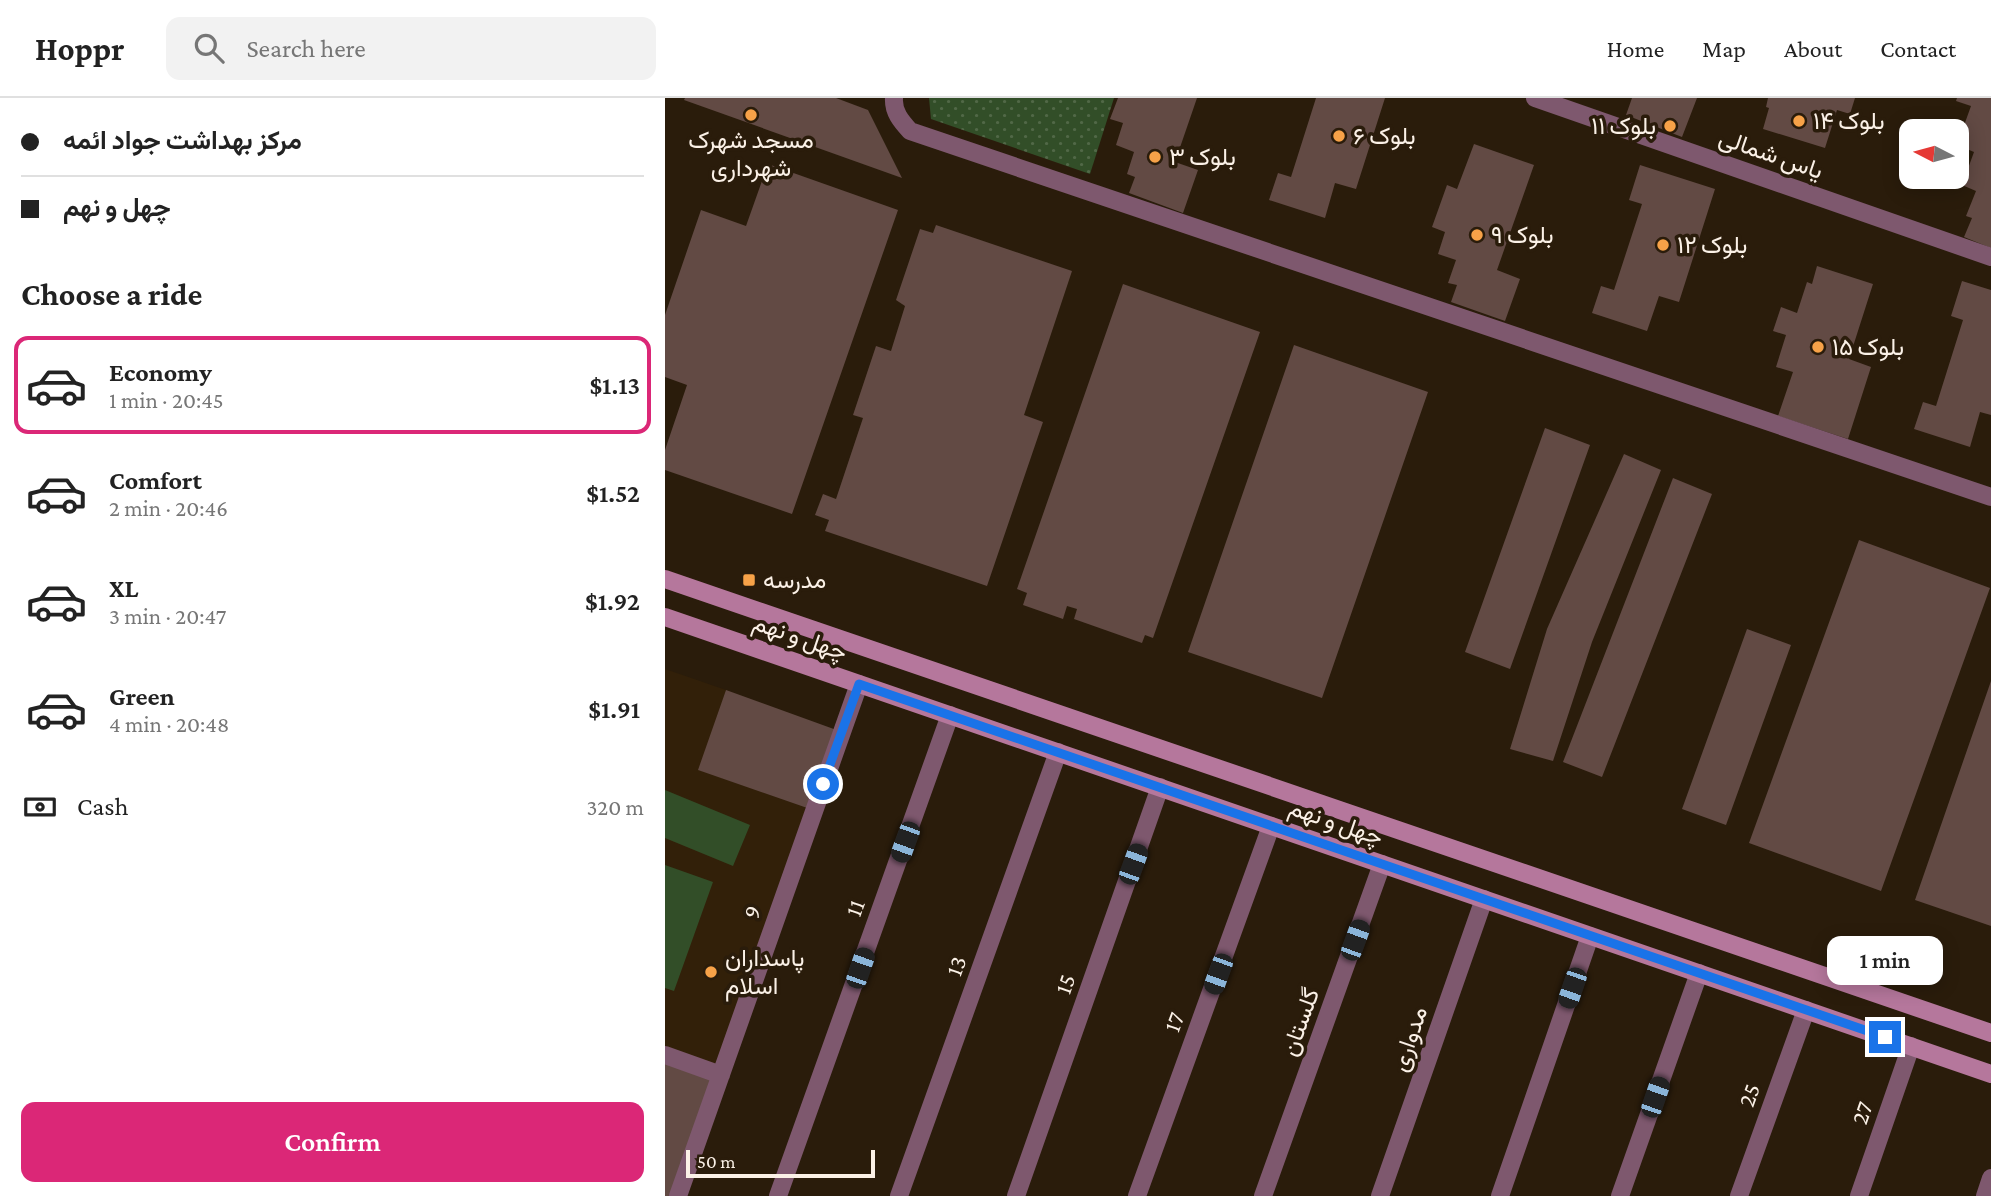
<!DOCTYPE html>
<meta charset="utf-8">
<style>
body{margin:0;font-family:"Crimson Pro",Vazirmatn,serif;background:#f2f2f2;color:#222;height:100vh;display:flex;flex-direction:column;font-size:26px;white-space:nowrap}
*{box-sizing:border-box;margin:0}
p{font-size:23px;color:#767676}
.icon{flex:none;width:38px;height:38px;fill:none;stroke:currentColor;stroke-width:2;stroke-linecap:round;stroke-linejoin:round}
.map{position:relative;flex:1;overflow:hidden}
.sheet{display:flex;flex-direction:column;background:#fff;width:665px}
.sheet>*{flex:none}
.banner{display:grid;align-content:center;height:154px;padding:0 21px;background:#fff}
.needle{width:46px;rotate:276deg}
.controls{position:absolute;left:1234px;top:21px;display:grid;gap:14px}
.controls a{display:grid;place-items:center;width:70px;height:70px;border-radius:14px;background:#fff;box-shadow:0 4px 18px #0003;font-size:35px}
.scale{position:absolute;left:21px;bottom:18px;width:189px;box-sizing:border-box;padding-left:7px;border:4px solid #fbf1e7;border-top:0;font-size:19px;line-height:24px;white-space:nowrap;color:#fbf1e7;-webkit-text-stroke:5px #2a1c0b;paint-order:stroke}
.end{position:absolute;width:32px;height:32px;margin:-16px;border:9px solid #1a73e8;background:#fff;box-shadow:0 0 0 4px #fff}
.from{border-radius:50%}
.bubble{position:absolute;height:49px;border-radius:14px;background:#fff;box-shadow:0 4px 18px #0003;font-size:23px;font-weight:600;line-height:49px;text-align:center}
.car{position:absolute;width:21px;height:42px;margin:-21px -10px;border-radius:9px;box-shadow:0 0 5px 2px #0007;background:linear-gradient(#222 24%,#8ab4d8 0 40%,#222 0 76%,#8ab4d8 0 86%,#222 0)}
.banner b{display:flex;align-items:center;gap:24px;height:66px;font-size:26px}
.banner b+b{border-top:2px solid #e0e0e0}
.banner i{width:18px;height:18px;background:#222}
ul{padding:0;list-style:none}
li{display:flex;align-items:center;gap:21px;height:98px;margin:0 14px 10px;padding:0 7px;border:4px solid transparent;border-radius:14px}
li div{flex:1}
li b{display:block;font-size:26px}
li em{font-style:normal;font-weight:600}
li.current{border-color:#db2777}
li>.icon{width:63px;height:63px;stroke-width:1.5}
h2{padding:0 21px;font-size:32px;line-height:84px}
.pay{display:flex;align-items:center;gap:18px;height:77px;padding:0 21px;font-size:26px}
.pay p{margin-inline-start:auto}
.button{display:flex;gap:14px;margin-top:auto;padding:14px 21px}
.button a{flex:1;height:80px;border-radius:14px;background:#db2777;color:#fff;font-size:28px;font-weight:600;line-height:80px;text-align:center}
header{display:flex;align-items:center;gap:42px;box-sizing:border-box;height:98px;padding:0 35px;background:#fff;border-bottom:2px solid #e0e0e0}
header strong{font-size:33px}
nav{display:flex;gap:38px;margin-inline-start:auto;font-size:24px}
.search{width:490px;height:63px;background:#f2f2f2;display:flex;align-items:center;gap:18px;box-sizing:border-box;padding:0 24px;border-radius:14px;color:#767676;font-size:26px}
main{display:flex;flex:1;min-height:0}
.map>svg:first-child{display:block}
</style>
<header>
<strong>Hoppr</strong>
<div class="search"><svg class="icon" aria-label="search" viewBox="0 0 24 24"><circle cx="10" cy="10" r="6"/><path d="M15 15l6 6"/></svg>Search here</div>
<nav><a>Home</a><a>Map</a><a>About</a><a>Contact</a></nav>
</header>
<main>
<section class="sheet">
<div class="banner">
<b><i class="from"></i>مرکز بهداشت جواد ائمه</b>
<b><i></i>چهل و نهم</b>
</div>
<h2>Choose a ride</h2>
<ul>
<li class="current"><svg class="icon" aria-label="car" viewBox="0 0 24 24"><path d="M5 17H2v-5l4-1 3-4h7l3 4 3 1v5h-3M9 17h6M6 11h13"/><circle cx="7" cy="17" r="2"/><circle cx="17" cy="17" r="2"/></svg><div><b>Economy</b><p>1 min · 20:45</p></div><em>$1.13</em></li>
<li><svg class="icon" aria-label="car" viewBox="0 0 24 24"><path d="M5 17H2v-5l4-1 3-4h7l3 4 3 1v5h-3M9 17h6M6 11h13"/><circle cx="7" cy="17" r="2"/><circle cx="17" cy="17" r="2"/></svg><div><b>Comfort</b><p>2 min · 20:46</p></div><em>$1.52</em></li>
<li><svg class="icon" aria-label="car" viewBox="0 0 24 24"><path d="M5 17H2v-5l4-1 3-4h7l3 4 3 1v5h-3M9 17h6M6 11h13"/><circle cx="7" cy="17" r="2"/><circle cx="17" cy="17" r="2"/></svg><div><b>XL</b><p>3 min · 20:47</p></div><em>$1.92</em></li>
<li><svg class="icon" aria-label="car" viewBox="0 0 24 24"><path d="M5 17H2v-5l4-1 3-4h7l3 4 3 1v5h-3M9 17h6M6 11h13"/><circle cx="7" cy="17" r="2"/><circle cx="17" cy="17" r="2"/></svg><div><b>Green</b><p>4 min · 20:48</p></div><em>$1.91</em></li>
</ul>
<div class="pay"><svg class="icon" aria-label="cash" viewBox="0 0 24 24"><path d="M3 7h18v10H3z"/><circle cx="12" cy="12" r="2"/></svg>Cash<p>320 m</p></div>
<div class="button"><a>Confirm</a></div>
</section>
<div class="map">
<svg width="1326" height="1098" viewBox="0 0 1326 1098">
<defs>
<pattern id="park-dots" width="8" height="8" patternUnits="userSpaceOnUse" patternTransform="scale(1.75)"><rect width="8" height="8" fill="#324e28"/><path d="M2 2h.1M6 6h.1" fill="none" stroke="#516847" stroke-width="1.8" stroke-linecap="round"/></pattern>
</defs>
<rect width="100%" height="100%" fill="#2a1c0b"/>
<path fill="#322009" d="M0,571L61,592L34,672L148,712L58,972L0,951Z"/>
<path fill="url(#park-dots)" d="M264,0H449L425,76L266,21Z"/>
<path fill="#324e28" d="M0,692L85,727L68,768L0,740Z
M0,767L48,784L9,893L0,890Z"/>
<path fill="#624a44" d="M20,0H171L203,12L237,80L19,2Z
M453,0H532L510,64L533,72L518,115L464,95L470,79L462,76L469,54L451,47L458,25L445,21Z
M651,0H720L691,91L670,85L660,120L604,102L613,75L626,79Z
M967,0H1032L1017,39L961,17Z
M1103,0H1190L1185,16L1172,12L1160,50L1098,31L1104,10L1101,9Z
M1292,0H1326V150L1299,139L1307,120L1301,118L1311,93L1297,87L1309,54L1292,47L1306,8L1291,3Z
M809,46L869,67L832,172L855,181L840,223L786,204L792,187L783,185L791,162L773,156L780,134L767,129L782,87L792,91Z
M103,66L233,112L127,416L0,372V352L22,287L0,279V217L36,112L81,128Z
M975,67L1050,91L1014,204L994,198L982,233L927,215L936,188L949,192L977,106L964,102Z
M271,127L407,173L359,317L378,324L322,488L160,433L164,422L150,417L158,396L171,401L198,320L188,317L211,248L226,253L240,208L231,202L255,131L268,135Z
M1152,168L1208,186L1184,261L1206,269L1183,341L1113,318L1128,274L1111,269L1121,237L1108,233L1116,209L1132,215L1142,184L1147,186Z
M1297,183L1326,192V317L1315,314L1305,349L1249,331L1258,304L1271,308L1298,222L1286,218Z
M458,186L595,234L488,540L480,537L477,545L409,521L412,511L402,508L398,521L358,507L362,495L352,491Z
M629,247L763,294L657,600L523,554Z
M880,330L925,347L845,571L800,554Z
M959,356L996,372L927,544L888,663L845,651L882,531Z
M1008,380L1047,396L937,679L898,664Z
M1194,442L1325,490L1216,793L1084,745Z
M1082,531L1126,547L1061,727L1017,711Z
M1326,583V828L1250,802Z
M61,592L177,634L148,712L33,672Z
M0,962L54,982L13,1098H0Z"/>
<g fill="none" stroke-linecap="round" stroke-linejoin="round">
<path stroke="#7e586e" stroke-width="18" d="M229,0C228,14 236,23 245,33L1326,399
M870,0L1326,159
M0,957L56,977
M13,1098L194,586
M113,1098L285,617
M234,1098L393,654
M351,1098L495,689
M472,1098L606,728
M598,1098L717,766
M715,1098L819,801
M835,1098L925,838
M955,1098L1034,875
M1074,1098L1141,912
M1194,1098L1246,948
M1320,1098L1326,1080"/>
<path stroke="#b5779c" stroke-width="18" d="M0,481L1326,935
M0,519L1326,976"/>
</g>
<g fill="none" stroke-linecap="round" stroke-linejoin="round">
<path stroke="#1a73e8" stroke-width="9" d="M158,686L194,586L1220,939"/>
</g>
<g fill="#f7a248" stroke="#2a1c0b" stroke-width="2.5">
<circle cx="86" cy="17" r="7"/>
<circle cx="1134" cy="23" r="7"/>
<circle cx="1005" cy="28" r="7"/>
<circle cx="674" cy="38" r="7"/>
<circle cx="490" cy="59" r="7"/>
<circle cx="812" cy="137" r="7"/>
<circle cx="998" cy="147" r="7"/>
<circle cx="1153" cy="249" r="7"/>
<rect x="77" y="475" width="14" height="14" rx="3.5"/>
<circle cx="46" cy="874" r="7"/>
</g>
<g text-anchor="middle" stroke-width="7" stroke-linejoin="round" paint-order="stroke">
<g font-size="24" fill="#fbf1e7" stroke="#2a1c0b" text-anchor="start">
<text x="1148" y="31">بلوک ۱۴</text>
<text x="991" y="36" text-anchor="end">بلوک ۱۱</text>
<text x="688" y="46">بلوک ۶</text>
<text x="86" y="50" text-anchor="middle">مسجد شهرک<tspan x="86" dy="28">شهرداری</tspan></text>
<text x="504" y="67">بلوک ۳</text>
<text x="826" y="145">بلوک ۹</text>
<text x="1012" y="155">بلوک ۱۲</text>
<text x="1167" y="257">بلوک ۱۵</text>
<text x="98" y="490">مدرسه</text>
<text x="60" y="868">پاسداران<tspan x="60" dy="28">اسلام</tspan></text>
</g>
<g font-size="24" fill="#fbf1e7" stroke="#2a1c0b">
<text transform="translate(1106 56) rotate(19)" y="8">یاس شمالی</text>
<text transform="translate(135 539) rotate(19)" y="8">چهل و نهم</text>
<text transform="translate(671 724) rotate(19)" y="8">چهل و نهم</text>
<text transform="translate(190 810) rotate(-70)" y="8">11</text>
<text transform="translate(87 814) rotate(-71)" y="8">9</text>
<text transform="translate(291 868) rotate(-70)" y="8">13</text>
<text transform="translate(400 886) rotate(-71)" y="8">15</text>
<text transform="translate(509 924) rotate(-70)" y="8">17</text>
<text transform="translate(635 924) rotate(-70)" y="8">گلستان</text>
<text transform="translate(744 941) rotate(-71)" y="8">مدواری</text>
<text transform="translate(1084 997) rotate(-70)" y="8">25</text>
<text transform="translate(1197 1015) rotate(-71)" y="8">27</text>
</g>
</g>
</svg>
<div class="controls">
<a><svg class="needle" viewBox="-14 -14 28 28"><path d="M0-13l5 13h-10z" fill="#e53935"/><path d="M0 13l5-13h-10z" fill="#767676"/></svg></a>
</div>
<div class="scale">50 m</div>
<i class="end from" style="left:158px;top:686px"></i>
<i class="end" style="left:1220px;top:939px"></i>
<div class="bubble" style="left:1162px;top:838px;width:116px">1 min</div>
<i class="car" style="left:240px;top:744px;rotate:200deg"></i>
<i class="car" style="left:468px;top:766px;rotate:20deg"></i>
<i class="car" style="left:690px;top:842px;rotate:20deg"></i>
<i class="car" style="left:195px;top:870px;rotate:19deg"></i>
<i class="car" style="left:553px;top:876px;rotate:200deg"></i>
<i class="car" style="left:907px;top:890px;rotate:199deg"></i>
<i class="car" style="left:990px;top:999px;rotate:19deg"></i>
</div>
</main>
